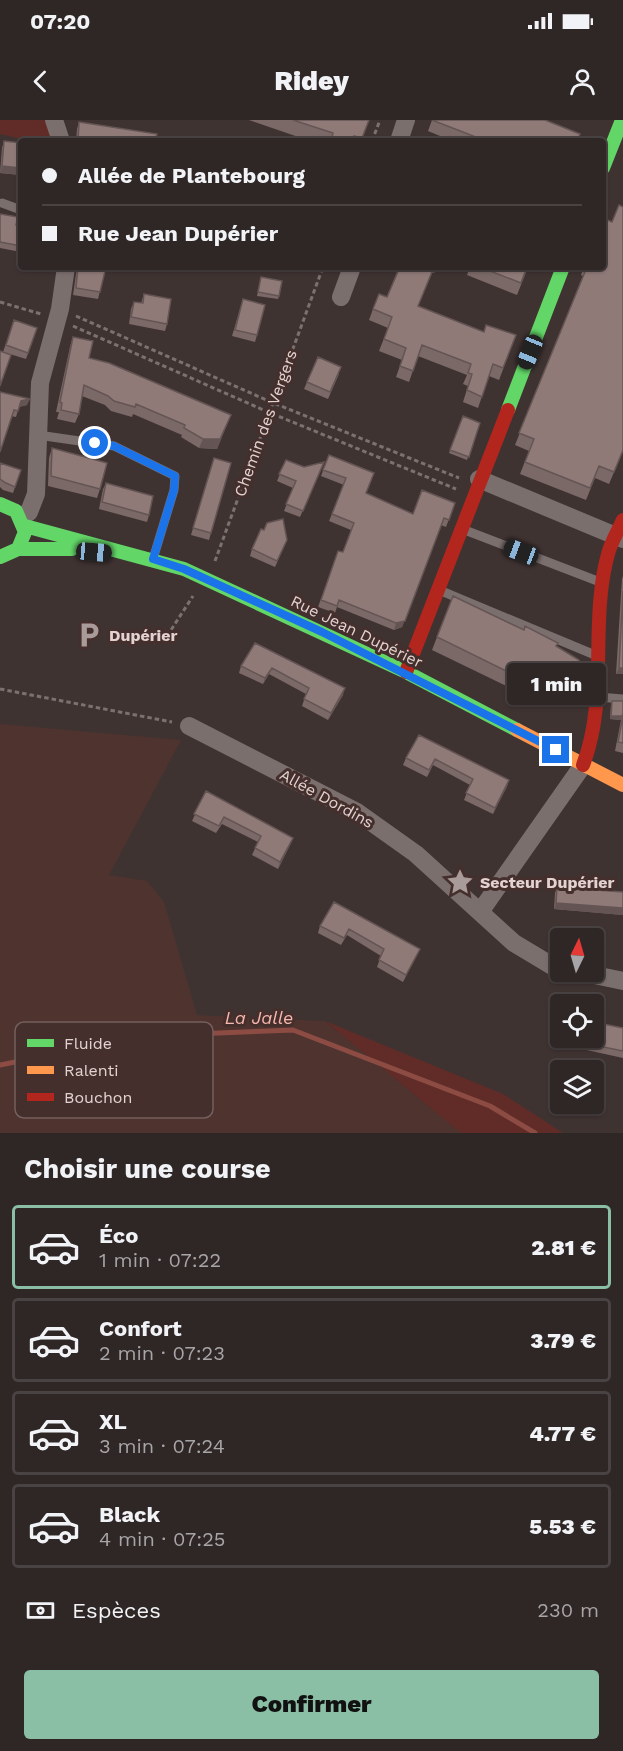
<!DOCTYPE html>
<html lang="fr">
<meta charset="utf-8">
<style>
body{margin:0;font-family:"Work Sans",sans-serif;background:#372e2e;color:#f1f3f6;height:100vh;display:flex;flex-direction:column;font-size:22px;white-space:nowrap}
*{box-sizing:border-box;margin:0}
p{font-size:20px;color:#a7a5a7}
.icon{flex:none;width:33px;height:33px;fill:none;stroke:currentColor;stroke-width:2;stroke-linecap:round;stroke-linejoin:round}
.map{position:relative;height:1013px;overflow:hidden}
.drawer{display:flex;flex-direction:column;background:#2f2626;flex:1}
.drawer>*{flex:none}
.banner{position:absolute;left:18px;top:18px;width:588px;height:132px;border-radius:6px;box-shadow:0 2px 4px #0004,0 0 0 2px #4a4343;display:grid;align-content:center;height:132px;padding:0 24px;background:#2f2626}
.needle{width:39px;rotate:5deg}
.fabs{position:absolute;left:550px;top:808px;display:grid;gap:12px}
.fabs a{display:grid;place-items:center;width:54px;height:54px;border-radius:6px;background:#2f2626;box-shadow:0 2px 4px #0004,0 0 0 2px #4a4343;font-size:30px}
.end{position:absolute;width:27px;height:27px;margin:-14px;border:8px solid #1a73e8;background:#fff;box-shadow:0 0 0 3px #fff}
.from{border-radius:50%}
.bubble{position:absolute;height:42px;border-radius:6px;background:#2f2626;box-shadow:0 2px 4px #0004,0 0 0 2px #4a4343;font-size:20px;font-weight:800;line-height:42px;text-align:center}
.car{position:absolute;width:18px;height:36px;margin:-18px -9px;border-radius:8px;box-shadow:0 0 4px 2px #0007;background:linear-gradient(#222 24%,#8ab4d8 0 40%,#222 0 76%,#8ab4d8 0 86%,#222 0)}
.banner b{display:flex;align-items:center;gap:21px;height:57px;font-size:22px}
.banner b+b{border-top:2px solid #4a4343}
.banner i{width:15px;height:15px;background:#f1f3f6}
ul{padding:0;list-style:none}
li{display:flex;align-items:center;gap:18px;height:84px;margin:0 12px 9px;padding:0 12px;border:3px solid #4a4343;border-radius:6px}
li div{flex:1}
li b{display:block;font-size:22px}
li em{font-style:normal;font-weight:800}
li.on{border-color:#8abfa5}
li>.icon{width:54px;height:54px;stroke-width:1.5}
h2{padding:0 24px;font-size:27px;line-height:72px}
.pay{display:flex;align-items:center;gap:15px;height:66px;padding:0 24px;font-size:22px}
.pay p{margin-inline-start:auto}
.action{display:flex;gap:12px;margin-top:auto;padding:12px 24px}
.action a{flex:1;height:69px;border-radius:6px;background:#8abfa5;color:#111;font-size:24px;font-weight:800;line-height:69px;text-align:center}
.status{display:flex;justify-content:space-between;align-items:center;height:42px;padding:0 30px;background:#2f2626;direction:ltr}
.status svg{height:16px;fill:currentColor}
header{display:flex;justify-content:space-between;align-items:center;height:78px;padding:0 24px;background:#2f2626;font-size:27px;font-weight:800}
.map>svg:first-child{display:block}
</style>
<div class="status"><b>07:20</b><svg viewBox="0 0 49 12"><path d="M0 12V9h3v3zM5 12V6h3v6zM10 12V3h3v9zM15 12V0h3v12zM26 1h20v11H26zM47 4h2v5h-2z"/></svg></div>
<header><svg class="icon" aria-label="back" viewBox="0 0 24 24"><path d="M15 5l-7 7 7 7"/></svg>Ridey<svg class="icon" aria-label="person" viewBox="0 0 24 24"><circle cx="12" cy="8" r="4"/><path d="M4 21q1-7 8-7t8 7"/></svg></header>
<div class="map">
<svg width="623" height="1013" viewBox="0 0 623 1013">
<rect width="100%" height="100%" fill="#3f3332"/>
<path fill="#4e332f" d="M0,604L181,620L109,755L147,761L164,782L197,895L325,901L461,1013H0Z"/>
<path fill="#612c27" d="M0,0H48L56,21H30L0,14Z
M325,901L503,974L563,1013H461Z"/>
<g fill="none" stroke-linecap="round" stroke-linejoin="round">
<path stroke="#8c4c44" stroke-width="5" d="M0,945L144,916L293,910L490,986L535,1013"/>
<path stroke="#7b716f" stroke-width="3" stroke-dasharray="4.5 3" stroke-linecap="butt" d="M372,21L380,0
M0,182L41,194
M76,196L271,282L459,358
M73,206L268,292L456,369
M215,441L323,147
M153,523L171,510L193,476
M0,569L172,602"/>
<path stroke="#7b6f6e" stroke-width="9" d="M2,83L21,90
M38,315L114,326L175,356L174,370L153,439
M462,409L600,462
M439,470L595,535
M598,577L623,579"/>
<path stroke="#7b6f6e" stroke-width="18" d="M54,0L61,21
M399,21L406,0
M341,177L352,147
M479,359L623,419
M21,397L29,392L36,374L40,263L60,189L66,147
M189,606L357,692L416,734L514,823L554,847L561,848
M480,792L583,645
M580,852L623,861"/>
<path stroke="#63d668" stroke-width="14" d="M603,48L622,0
M508,290L563,147
M0,384L16,391L25,412L18,429L0,437
M25,406L184,449L406,552L517,610
M18,429H72"/>
<path stroke="#ff974d" stroke-width="14" d="M517,610L623,665"/>
<path stroke="#b3261e" stroke-width="14" d="M406,552L508,290
M583,645C609,578 589,503 608,434C611,422 618,411 623,400"/>
</g>
<path fill="#7b6967" d="M249,0H369L361,21H310Z
M432,0L577,21H452L428,11Z
M79,2L155,21H76L77,9Z
M4,21L21,23V55L0,53L2,28Z
M0,94L16,105L21,106V132L0,128Z
M77,147H106L98,179L73,175Z
M399,147H453L432,153L418,186L484,212L516,215L499,260L489,256L478,288L463,282L468,266L463,264L467,255L418,236L409,262L396,257L402,240L379,231L388,208L369,200L373,189L387,177Z
M470,147H528L517,175L467,155Z
M584,147H603L623,331L609,364L595,358L586,380L520,354L529,331L515,325L583,156L581,155Z
M261,157L279,176L278,179L257,176Z
M144,174L167,204L165,211L129,204L131,189L134,182L141,183Z
M243,179L257,215L255,222L232,216Z
M14,200L37,208L26,239L3,232Z
M73,217L89,238L227,304L217,329L199,328L181,317L182,315L133,294L132,297L111,291L105,285L82,276L79,294L75,303L57,299L59,292H56L70,227Z
M339,254L328,279L304,269L307,262Z
M0,272L27,285L19,287L16,297L11,296Z
M463,296L480,303L467,340L449,333Z
M52,328L100,369L97,378L48,366L49,338Z
M329,335L366,373L413,394L455,383L446,407L441,405L402,507L394,510L337,487L335,493L318,487L338,431L343,432L351,410L329,401L344,365L321,356Z
M214,338L211,413L209,420L191,415Z
M286,340L304,347L321,349L300,397L284,391L293,368L277,361Z
M0,343L21,350L13,373L3,370L0,367Z
M106,363L149,395L147,402L99,389L103,369Z
M284,427L275,447L250,436L252,429Z
M623,456V554H616L622,459Z
M453,476L557,526L576,576L565,586H548L432,530Z
M255,523L343,575L328,600L302,586L306,574L269,554L263,564L239,553L241,546Z
M612,581H623V633L615,631L621,600L610,599L611,585Z
M419,615L509,660L493,694L464,680L470,665L433,645L427,657L403,645L406,638Z
M206,671L293,718L290,725L278,749L252,735L258,722L222,704L216,713L192,701Z
M557,767L623,772V795L554,789L555,773Z
M334,782L417,835L403,862L377,847L381,836L347,815L341,825L318,813L320,806Z
M623,908V938L582,929L583,918H594Z"/>
<path fill="#645554" d="M2,46L21,48V55L0,53Z
M434,147H453L432,153Z
M30,279L27,285L18,287L21,281Z
M231,295L217,329L199,328L203,319Z
M444,398L402,507L394,510L396,503Z
M272,548L269,554L263,564L265,558Z
M619,548H623V554H616Z
M580,564L576,576L565,586H548L553,574Z
M345,568L343,575L328,600L331,593Z
M611,596H622L621,600L610,599Z
M509,660L507,667L493,694L495,688Z
M293,718L290,725L278,749L280,742Z
M556,783L623,788V795L554,789Z"/>
<path fill="#8f7a78" stroke="#645554" stroke-width="1.5" d="M293,0H369L362,18L354,16L353,21H331L333,13Z
M432,0H545L580,14L577,21H486Z
M79,2L157,14L155,21H78Z
M4,21L21,23V48L2,46Z
M619,85L623,87V330L614,352L599,346L590,368L525,342L534,319L519,313L587,147H603V98L612,102Z
M0,94L18,97L16,105L21,106V126L0,122Z
M78,147H106L100,172L76,168Z
M400,147H434L418,186L484,212L486,205L516,215L503,248L493,244L482,277L467,270L472,254L468,253L471,244L422,225L413,251L400,246L406,228L384,219L392,197L373,189L379,174L387,177Z
M480,147H527L521,163Z
M261,157L282,161L279,176L258,172Z
M144,174L171,179L167,204L131,197L134,182L143,183Z
M243,179L265,185L257,215L235,210Z
M14,200L37,208L28,233L6,225Z
M73,217L93,221L89,238L109,243L231,295L220,319H203L184,308L185,305L136,284L135,287L114,281L108,276L84,265L79,294L61,290L62,283L60,282Z
M0,231L11,235L0,266Z
M318,237L341,247L330,272L307,262Z
M0,272L30,279L21,281L18,291L14,290L0,332Z
M463,296L480,303L469,337L450,330Z
M52,328L107,343L100,369L51,356Z
M329,335L374,353L366,373L413,394L422,370L455,383L449,400L444,398L405,501L396,503L339,480L337,486L321,480L338,431L343,432L354,403L332,394L346,358L323,350Z
M214,338L231,343L211,413L193,408Z
M286,340L304,347L324,342L303,391L286,384L296,361L279,354Z
M0,343L21,350L15,367L6,363L0,359Z
M106,363L153,376L149,395L102,382Z
M283,399L287,420L277,441L252,429L261,409L264,410L267,403Z
M623,471V548H619Z
M453,476L524,510L525,506L558,523L556,526L579,540L583,556L580,564L569,573L553,574L437,517Z
M255,523L345,568L331,593L304,579L309,568L272,548L265,558L241,546Z
M612,581H623V594L622,596H611Z
M623,596V623L618,622Z
M419,615L509,660L495,688L466,673L473,659L435,639L429,650L406,638Z
M206,671L293,718L280,742L255,728L261,716L224,697L219,706L194,694Z
M557,767L623,772V788L556,783Z
M334,782L420,829L406,855L379,840L384,829L349,809L344,818L320,806Z
M594,902L623,908V931L584,923L585,918H594Z"/>
<g fill="none" stroke-linecap="round" stroke-linejoin="round">
<path stroke="#1a73e8" stroke-width="8" d="M95,323L114,326L175,356L174,370L153,439L184,449L322,512L556,630"/>
</g>
<defs>
<symbol id="parking-bare" viewBox="-9 -9 18 18"><path d="M-3.5-5.5H1a3.5 3.5 0 0 1 0 7H-1V5.5H-3.5ZM-1-3.4V-.6H.8a1.4 1.4 0 0 0 0-2.8Z" fill="#a99b99" stroke="#452f2c" stroke-width="2.5" paint-order="stroke"/></symbol>
<symbol id="sight-bare" viewBox="-9 -9 18 18"><path d="M0-6L1.8-2.2L6-1.7L2.9 1.2L3.7 5.4L0 3.3L-3.7 5.4L-2.9 1.2L-6-1.7L-1.8-2.2Z" fill="#a99b99" stroke="#452f2c" stroke-width="2.5" paint-order="stroke"/></symbol>
</defs>
<g fill-rule="evenodd">
<use href="#parking-bare" x="70" y="496" width="38" height="38"/>
<use href="#sight-bare" x="441" y="743" width="38" height="38"/>
</g>
<g text-anchor="middle" stroke-width="6" stroke-linejoin="round" paint-order="stroke">
<g font-size="16" fill="#e2d3d1" stroke="#452f2c">
<text transform="translate(265 303) rotate(-70)" y="6">Chemin des Vergers</text>
<text transform="translate(357 511) rotate(26)" y="6">Rue Jean Dupérier</text>
<text transform="translate(327 678) rotate(29)" y="6">Allée Dordins</text>
</g>
<g font-size="16" font-weight="bold" fill="#e2d3d1" stroke="#452f2c" text-anchor="start">
<text x="109" y="521">Dupérier</text>
<text x="480" y="768">Secteur Dupérier</text>
</g>
<g font-size="18" font-style="italic" fill="#f8b8af" stroke="#452f2c">
<text x="259" y="904">La Jalle</text>
</g>
</g>
<rect x="15" y="902" width="198" height="96" rx="9" fill="#452f2c" stroke="#74605e" stroke-width="1.5"/>
<rect x="27" y="919" width="27" height="8" fill="#63d668"/>
<rect x="27" y="946" width="27" height="8" fill="#ff974d"/>
<rect x="27" y="973" width="27" height="8" fill="#b3261e"/>
<g font-size="16" fill="#e2d3d1">
<text x="64" y="929">Fluide</text>
<text x="64" y="956">Ralenti</text>
<text x="64" y="983">Bouchon</text>
</g>
</svg>
<div class="fabs">
<a><svg class="needle" viewBox="-14 -14 28 28"><path d="M0-13l5 13h-10z" fill="#e53935"/><path d="M0 13l5-13h-10z" fill="#a7a5a7"/></svg></a>
<a><svg class="icon" aria-label="locate" viewBox="0 0 24 24"><circle cx="12" cy="12" r="6"/><path d="M12 2v4M12 18v4M2 12h4M18 12h4"/></svg></a>
<a><svg class="icon" aria-label="layers" viewBox="0 0 24 24"><path d="M12 4l9 5-9 5-9-5zM3 14l9 5 9-5"/></svg></a>
</div>
<i class="end from" style="left:95px;top:323px"></i>
<i class="end" style="left:556px;top:630px"></i>
<div class="bubble" style="left:507px;top:543px;width:99px">1 min</div>
<i class="car" style="left:530px;top:232px;rotate:202deg"></i>
<i class="car" style="left:94px;top:432px;rotate:95deg"></i>
<i class="car" style="left:521px;top:432px;rotate:291deg"></i>
<div class="banner">
<b><i class="from"></i>Allée de Plantebourg</b>
<b><i></i>Rue Jean Dupérier</b>
</div>
</div>
<section class="drawer">
<h2>Choisir une course</h2>
<ul>
<li class="on"><svg class="icon" aria-label="car" viewBox="0 0 24 24"><path d="M5 17H2v-5l4-1 3-4h7l3 4 3 1v5h-3M9 17h6M6 11h13"/><circle cx="7" cy="17" r="2"/><circle cx="17" cy="17" r="2"/></svg><div><b>Éco</b><p>1 min · 07:22</p></div><em>2.81 €</em></li>
<li><svg class="icon" aria-label="car" viewBox="0 0 24 24"><path d="M5 17H2v-5l4-1 3-4h7l3 4 3 1v5h-3M9 17h6M6 11h13"/><circle cx="7" cy="17" r="2"/><circle cx="17" cy="17" r="2"/></svg><div><b>Confort</b><p>2 min · 07:23</p></div><em>3.79 €</em></li>
<li><svg class="icon" aria-label="car" viewBox="0 0 24 24"><path d="M5 17H2v-5l4-1 3-4h7l3 4 3 1v5h-3M9 17h6M6 11h13"/><circle cx="7" cy="17" r="2"/><circle cx="17" cy="17" r="2"/></svg><div><b>XL</b><p>3 min · 07:24</p></div><em>4.77 €</em></li>
<li><svg class="icon" aria-label="car" viewBox="0 0 24 24"><path d="M5 17H2v-5l4-1 3-4h7l3 4 3 1v5h-3M9 17h6M6 11h13"/><circle cx="7" cy="17" r="2"/><circle cx="17" cy="17" r="2"/></svg><div><b>Black</b><p>4 min · 07:25</p></div><em>5.53 €</em></li>
</ul>
<div class="pay"><svg class="icon" aria-label="cash" viewBox="0 0 24 24"><path d="M3 7h18v10H3z"/><circle cx="12" cy="12" r="2"/></svg>Espèces<p>230 m</p></div>
<div class="action"><a>Confirmer</a></div>
</section>
